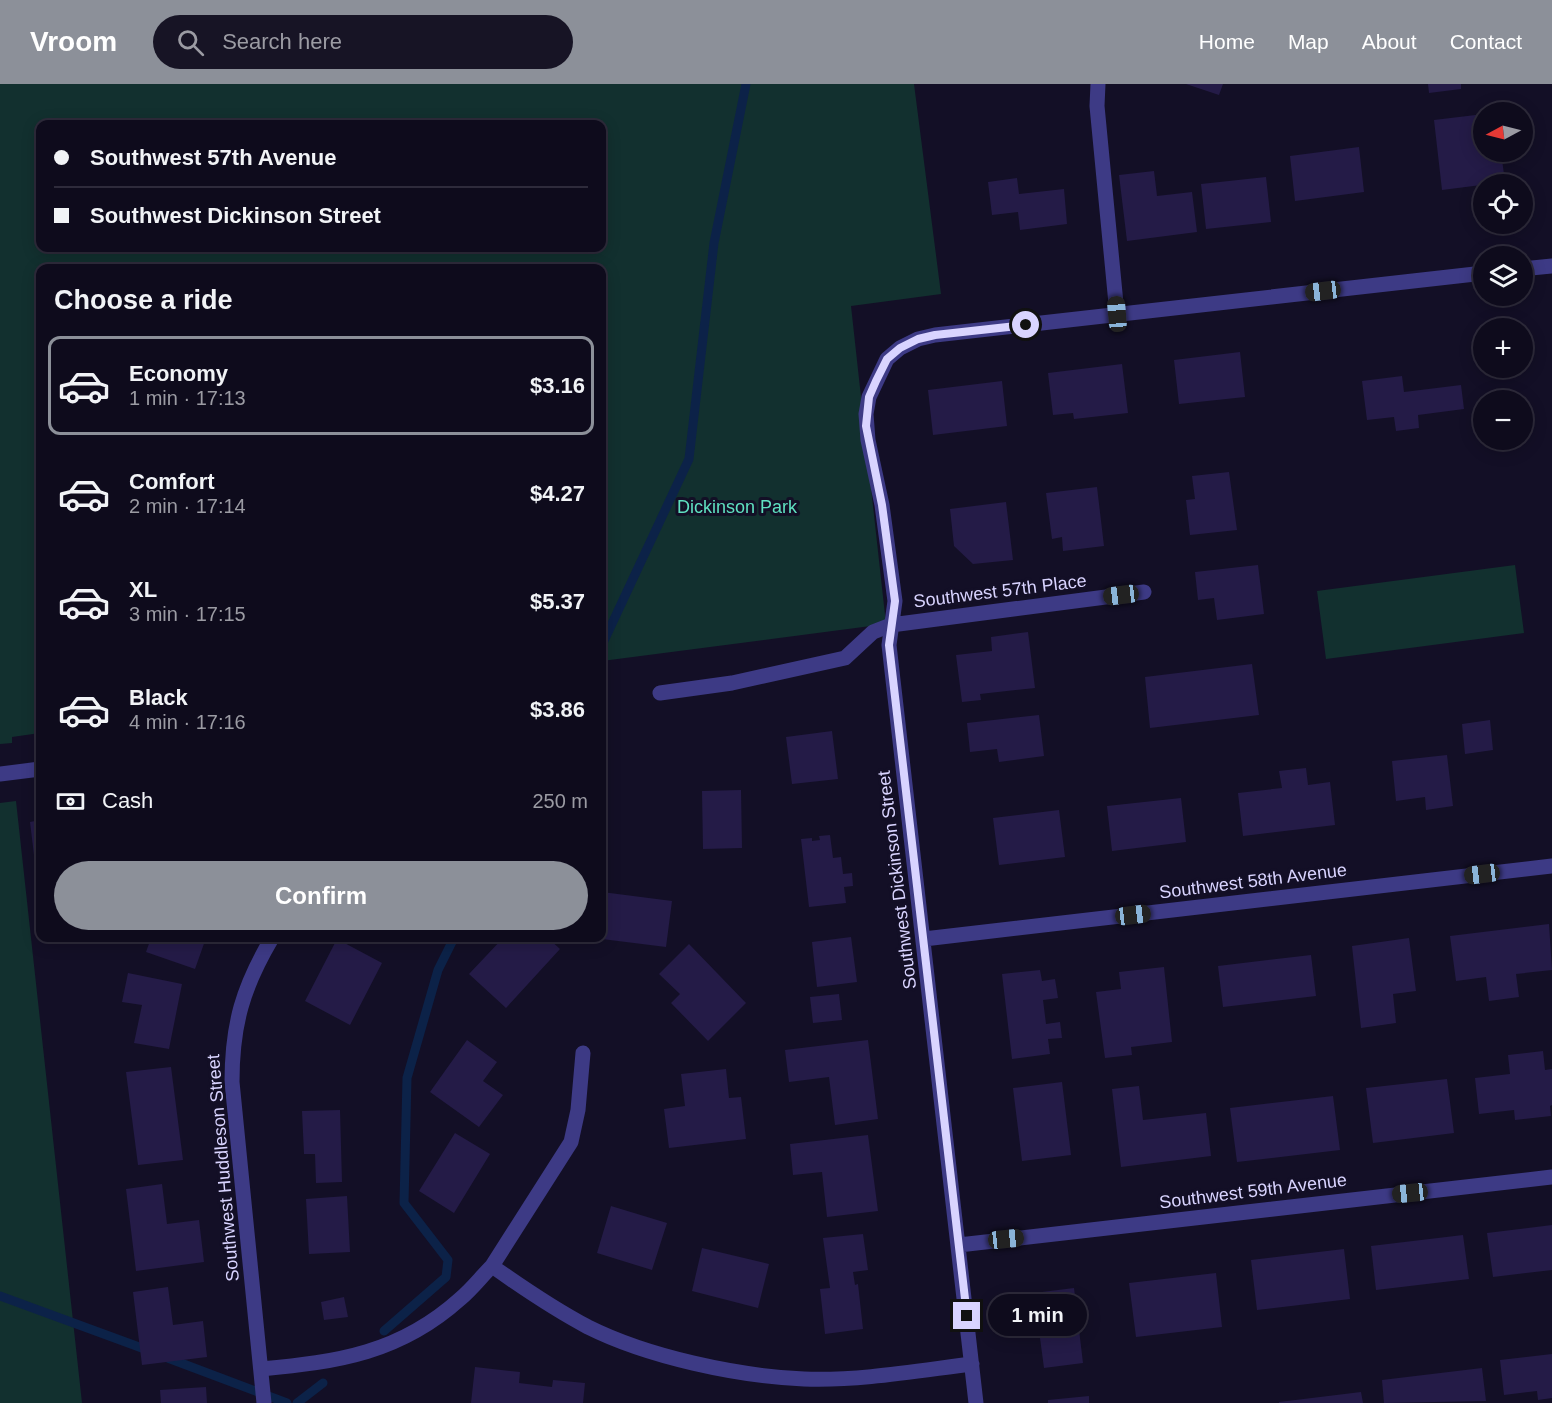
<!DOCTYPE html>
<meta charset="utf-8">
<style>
body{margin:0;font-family:Arial,sans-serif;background:#171425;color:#f1f3f6;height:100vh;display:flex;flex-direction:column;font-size:22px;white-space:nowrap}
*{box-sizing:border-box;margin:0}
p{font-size:20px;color:#9b9ba3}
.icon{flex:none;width:33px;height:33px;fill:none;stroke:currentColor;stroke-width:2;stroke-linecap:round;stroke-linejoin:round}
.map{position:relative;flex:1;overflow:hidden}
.panel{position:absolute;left:36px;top:180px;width:570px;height:678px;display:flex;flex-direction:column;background:#0e0b1c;border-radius:12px;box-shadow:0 3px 15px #0003,0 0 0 2px #2e2b3b}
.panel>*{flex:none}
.hud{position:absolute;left:36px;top:36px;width:570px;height:132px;border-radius:12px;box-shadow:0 3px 15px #0003,0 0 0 2px #2e2b3b;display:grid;align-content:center;height:132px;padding:0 18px;background:#0e0b1c}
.needle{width:39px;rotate:263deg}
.fabs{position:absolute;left:1473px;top:18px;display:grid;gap:12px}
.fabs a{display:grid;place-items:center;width:60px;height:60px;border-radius:50%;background:#0e0b1c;box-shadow:0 3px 15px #0003,0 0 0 2px #2e2b3b;font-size:30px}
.end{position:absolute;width:27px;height:27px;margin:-14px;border:8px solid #d9d4ff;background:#111;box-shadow:0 0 0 3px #111}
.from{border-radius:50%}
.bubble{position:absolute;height:42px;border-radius:21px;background:#0e0b1c;box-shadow:0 3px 15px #0003,0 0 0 2px #2e2b3b;font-size:20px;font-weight:600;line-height:42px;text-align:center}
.car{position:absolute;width:18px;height:36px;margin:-18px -9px;border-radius:8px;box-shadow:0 0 4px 2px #0007;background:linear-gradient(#222 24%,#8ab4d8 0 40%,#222 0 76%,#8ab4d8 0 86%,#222 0)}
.hud b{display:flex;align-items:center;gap:21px;height:57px;font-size:22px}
.hud b+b{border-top:2px solid #2e2b3b}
.hud i{width:15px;height:15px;background:#f1f3f6}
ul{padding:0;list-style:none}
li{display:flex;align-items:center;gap:18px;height:99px;margin:0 12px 9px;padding:0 6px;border:3px solid transparent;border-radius:12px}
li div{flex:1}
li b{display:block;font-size:22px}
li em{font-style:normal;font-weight:600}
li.selected{border-color:#8c9099}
li>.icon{width:54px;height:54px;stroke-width:1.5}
h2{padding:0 18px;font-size:27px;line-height:72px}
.pay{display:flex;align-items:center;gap:15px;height:66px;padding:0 18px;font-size:22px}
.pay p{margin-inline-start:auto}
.primary-button{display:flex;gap:12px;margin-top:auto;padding:12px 18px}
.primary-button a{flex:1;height:69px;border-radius:36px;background:#8c9099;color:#fff;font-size:24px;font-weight:600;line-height:69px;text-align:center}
header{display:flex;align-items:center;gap:36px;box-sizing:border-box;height:84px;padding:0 30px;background:#8c9099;color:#fff}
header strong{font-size:28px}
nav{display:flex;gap:33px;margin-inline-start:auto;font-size:21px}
.search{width:420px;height:54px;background:#171425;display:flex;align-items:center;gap:15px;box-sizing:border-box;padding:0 21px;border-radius:33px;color:#9b9ba3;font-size:22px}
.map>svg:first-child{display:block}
</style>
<header>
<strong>Vroom</strong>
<div class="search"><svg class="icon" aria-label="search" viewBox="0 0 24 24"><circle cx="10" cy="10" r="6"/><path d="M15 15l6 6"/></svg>Search here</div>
<nav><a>Home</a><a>Map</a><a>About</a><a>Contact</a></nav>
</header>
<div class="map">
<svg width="1552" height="1319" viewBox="0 0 1552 1319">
<rect width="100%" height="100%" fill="#130f26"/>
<path fill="#12302f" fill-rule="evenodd" d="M0,0H914L941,210L851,222L886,540L602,577V184H40V649L12,653V659L0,660ZM40,40H602V164H40Z
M1515,481L1524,549L1326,575L1317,507Z
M16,717L82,1319H0V719Z"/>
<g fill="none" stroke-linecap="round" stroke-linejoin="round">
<path stroke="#0c2248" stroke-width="9" d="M602,561L689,375L714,159L746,0
M0,1212L150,1267
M384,1247L446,1193L448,1176L404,1119L407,994L438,886L454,854
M165,1273L287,1319
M297,1319L323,1299"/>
</g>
<path fill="#241b47" d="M1186,0H1223L1219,11Z
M1428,0H1461V5L1429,9Z
M1484,30V68H1501L1505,98L1442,106L1434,36Z
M1359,63L1364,108L1295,117L1290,72Z
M1154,87L1157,112L1192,108L1197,148L1127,157L1119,91Z
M1266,93L1271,138L1206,145L1201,100Z
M1017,94L1019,110L1064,105L1067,140L1020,146L1018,128L992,131L988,98Z
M1240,268L1245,313L1179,320L1174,276Z
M1122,280L1128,329L1074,335L1073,329L1053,331L1048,289Z
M1402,292L1404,308L1461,301L1464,325L1418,331L1419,344L1396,347L1394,333L1367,336L1362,297Z
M1002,297L1007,342L933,351L928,306Z
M1229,388L1237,446L1190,451L1186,416L1195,415L1192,392Z
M1097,403L1104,462L1063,467L1062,453L1052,455L1046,409Z
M1006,418L1013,476L973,480L954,462L950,425Z
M1258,481L1264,530L1217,536L1214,514L1198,516L1195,488Z
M1028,548L1035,604L980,610L981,616L962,618L956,571L992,567L991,553Z
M1252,580L1259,631L1150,644L1145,593Z
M1039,631L1044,672L999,678L997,665L970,668L967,639Z
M1490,636L1493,666L1465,670L1462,640Z
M832,647L838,695L792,700L786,653Z
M1447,671L1453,722L1426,726L1425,713L1396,717L1392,677Z
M1306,684L1308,701L1330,698L1335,741L1243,752L1238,709L1282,704L1279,687Z
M741,706L742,764L703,765L702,707Z
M1181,714L1186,758L1112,767L1107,722Z
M1059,726L1065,773L999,781L993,734Z
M40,736V796H37L30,738Z
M830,751L833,774L841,773L843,790L852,789L853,802L844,803L846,819L809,823L801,755L812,754V757L820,756L819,752Z
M602,808L672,817L666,863L602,855Z
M1549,840L1552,886L1516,890L1519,913L1489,917L1486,893L1456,897L1450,852Z
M851,853L857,898L817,903L812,858Z
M151,854H206L195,885L146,868Z
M503,854H548L560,865L506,924L469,890Z
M1409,854L1416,907L1393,910L1396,939L1361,944L1352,862Z
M337,855L382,879L350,941L305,917Z
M689,860L746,919L708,957L671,919L680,910L659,890Z
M1311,871L1316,912L1223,923L1218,882Z
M1164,883L1172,958L1131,963L1132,971L1105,974L1096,908L1121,905L1119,888Z
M1040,886L1042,897L1055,895L1058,914L1043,916L1046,940L1060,938L1062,954L1048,955L1050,970L1012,975L1002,890Z
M128,889L182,900L169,965L134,959L142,921L122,918Z
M839,910L842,936L813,939L810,913Z
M467,956L497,978L483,997L503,1011L479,1043L430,1008Z
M868,956L878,1035L835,1041L829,993L789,998L785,966Z
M1543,967L1545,986L1552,985V1021L1550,1022L1551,1032L1515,1036L1514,1026L1479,1030L1475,994L1510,990L1508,971Z
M171,983L183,1076L138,1081L126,988Z
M726,985L729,1014L741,1013L746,1055L669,1064L664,1025L685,1022L681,990Z
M1447,995L1454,1049L1373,1059L1366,1004Z
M1062,998L1071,1071L1022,1077L1013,1004Z
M1139,1002L1143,1036L1206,1029L1211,1072L1121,1083L1112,1005Z
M1333,1012L1340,1066L1237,1078L1230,1024Z
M340,1026L342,1098L316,1099L315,1070H304L302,1027Z
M455,1049L490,1070L454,1129L419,1107Z
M868,1051L878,1127L827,1133L822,1088L793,1091L790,1060Z
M162,1100L167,1140L199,1136L204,1178L136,1187L126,1105Z
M347,1112L350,1168L309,1170L306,1115Z
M611,1122L667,1139L652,1186L597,1169Z
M1552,1141V1186L1493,1193L1487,1149Z
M863,1150L868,1186L853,1188L855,1201L858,1200L863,1245L825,1250L820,1205L830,1204L823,1154Z
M1463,1151L1469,1195L1376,1206L1371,1162Z
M702,1164L769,1180L758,1224L692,1207Z
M1344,1165L1350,1215L1257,1226L1251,1176Z
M1216,1189L1222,1243L1136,1253L1129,1199Z
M168,1203L173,1241L203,1237L207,1273L142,1281L133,1208Z
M1074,1204L1083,1279L1044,1284L1034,1209Z
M344,1213L348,1233L324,1236L321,1218Z
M1552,1270V1314L1538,1316L1537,1307L1504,1311L1500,1276Z
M475,1283L520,1288L519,1299L552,1303L553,1296L585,1299L583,1319H471Z
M1482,1284L1486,1317L1384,1319L1382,1296Z
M206,1303L207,1319H161L160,1306Z
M1361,1308L1363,1319H1279V1318Z
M1089,1312V1319H1048V1316Z"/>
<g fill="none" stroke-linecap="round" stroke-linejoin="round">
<path stroke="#3d3a85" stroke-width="15" d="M1098,0L1097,22L1117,230
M660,609L732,599L845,574L873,548L891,541"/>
<path stroke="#3d3a85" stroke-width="15" d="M1522,185L1552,182
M891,541L1144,508
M0,690L40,685
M924,855L1552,782
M959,1161L1552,1093
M492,1182L571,1058L578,1026L583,969
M261,1285C338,1278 400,1269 460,1215C472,1205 481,1193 492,1182C523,1204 554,1225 588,1243C648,1273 737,1292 804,1295C860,1297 916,1287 972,1280
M264,1319L232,998C232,940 243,903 272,854
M976,1319L889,561L895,517L882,421L868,356L866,330L869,313L887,275L900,264L918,255L935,251L1484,189"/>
</g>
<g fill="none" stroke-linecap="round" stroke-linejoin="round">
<path stroke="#d9d4ff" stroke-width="8" d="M967,1232L889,561L895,517L882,421L866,342L869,313L876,297L887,275L900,264L918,255L935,251L1026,241"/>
</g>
<g text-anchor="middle" stroke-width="6" stroke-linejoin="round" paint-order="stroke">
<g font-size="18" fill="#5fe0c0" stroke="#130f26">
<text x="737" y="429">Dickinson Park</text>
</g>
<g font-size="18" fill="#d9d4ff" stroke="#130f26">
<text transform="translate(1000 507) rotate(-7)" y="6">Southwest 57th Place</text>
<text transform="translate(897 796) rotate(-97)" y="6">Southwest Dickinson Street</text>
<text transform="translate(1253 797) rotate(-7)" y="6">Southwest 58th Avenue</text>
<text transform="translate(223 1084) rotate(-95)" y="6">Southwest Huddleson Street</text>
<text transform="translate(1253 1107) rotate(-7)" y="6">Southwest 59th Avenue</text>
</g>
</g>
</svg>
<div class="fabs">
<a><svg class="needle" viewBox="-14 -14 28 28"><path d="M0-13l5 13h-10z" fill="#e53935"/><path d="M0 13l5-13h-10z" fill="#9b9ba3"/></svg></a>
<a><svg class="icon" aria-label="locate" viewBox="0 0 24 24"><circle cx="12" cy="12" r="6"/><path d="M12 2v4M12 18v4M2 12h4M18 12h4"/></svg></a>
<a><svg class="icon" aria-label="layers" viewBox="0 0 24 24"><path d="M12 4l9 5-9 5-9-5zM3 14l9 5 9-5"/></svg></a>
<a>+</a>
<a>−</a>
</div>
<i class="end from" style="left:1026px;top:241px"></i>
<i class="end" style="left:967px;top:1232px"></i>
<div class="bubble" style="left:988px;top:1210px;width:99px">1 min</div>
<i class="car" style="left:1323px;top:207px;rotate:263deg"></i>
<i class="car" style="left:1117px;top:230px;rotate:355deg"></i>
<i class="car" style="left:1121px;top:511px;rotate:263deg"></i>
<i class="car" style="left:1482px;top:790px;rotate:263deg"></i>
<i class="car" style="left:1133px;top:831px;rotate:83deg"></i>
<i class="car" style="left:1410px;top:1109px;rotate:264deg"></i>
<i class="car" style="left:1006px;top:1155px;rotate:84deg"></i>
<div class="hud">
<b><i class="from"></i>Southwest 57th Avenue</b>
<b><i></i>Southwest Dickinson Street</b>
</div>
<section class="panel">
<h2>Choose a ride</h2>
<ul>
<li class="selected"><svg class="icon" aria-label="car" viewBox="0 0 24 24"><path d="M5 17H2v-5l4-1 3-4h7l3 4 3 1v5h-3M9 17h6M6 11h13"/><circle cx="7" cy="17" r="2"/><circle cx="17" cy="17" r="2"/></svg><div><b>Economy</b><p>1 min · 17:13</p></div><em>$3.16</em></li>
<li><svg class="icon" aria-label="car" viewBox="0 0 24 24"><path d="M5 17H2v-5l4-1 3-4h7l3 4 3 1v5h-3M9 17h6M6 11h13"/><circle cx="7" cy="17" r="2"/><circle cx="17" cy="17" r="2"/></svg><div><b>Comfort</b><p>2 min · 17:14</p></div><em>$4.27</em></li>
<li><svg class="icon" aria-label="car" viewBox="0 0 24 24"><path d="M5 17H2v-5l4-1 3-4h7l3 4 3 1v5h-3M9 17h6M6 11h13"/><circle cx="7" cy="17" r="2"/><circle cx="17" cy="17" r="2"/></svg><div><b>XL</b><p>3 min · 17:15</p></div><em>$5.37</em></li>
<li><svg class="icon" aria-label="car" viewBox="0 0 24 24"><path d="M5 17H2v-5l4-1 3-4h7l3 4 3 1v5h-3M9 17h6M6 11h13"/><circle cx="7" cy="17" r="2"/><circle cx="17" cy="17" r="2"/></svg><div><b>Black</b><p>4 min · 17:16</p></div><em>$3.86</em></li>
</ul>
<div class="pay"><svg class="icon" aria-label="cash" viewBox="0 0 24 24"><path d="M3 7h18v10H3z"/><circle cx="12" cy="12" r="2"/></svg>Cash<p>250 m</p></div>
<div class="primary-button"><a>Confirm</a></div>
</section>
</div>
